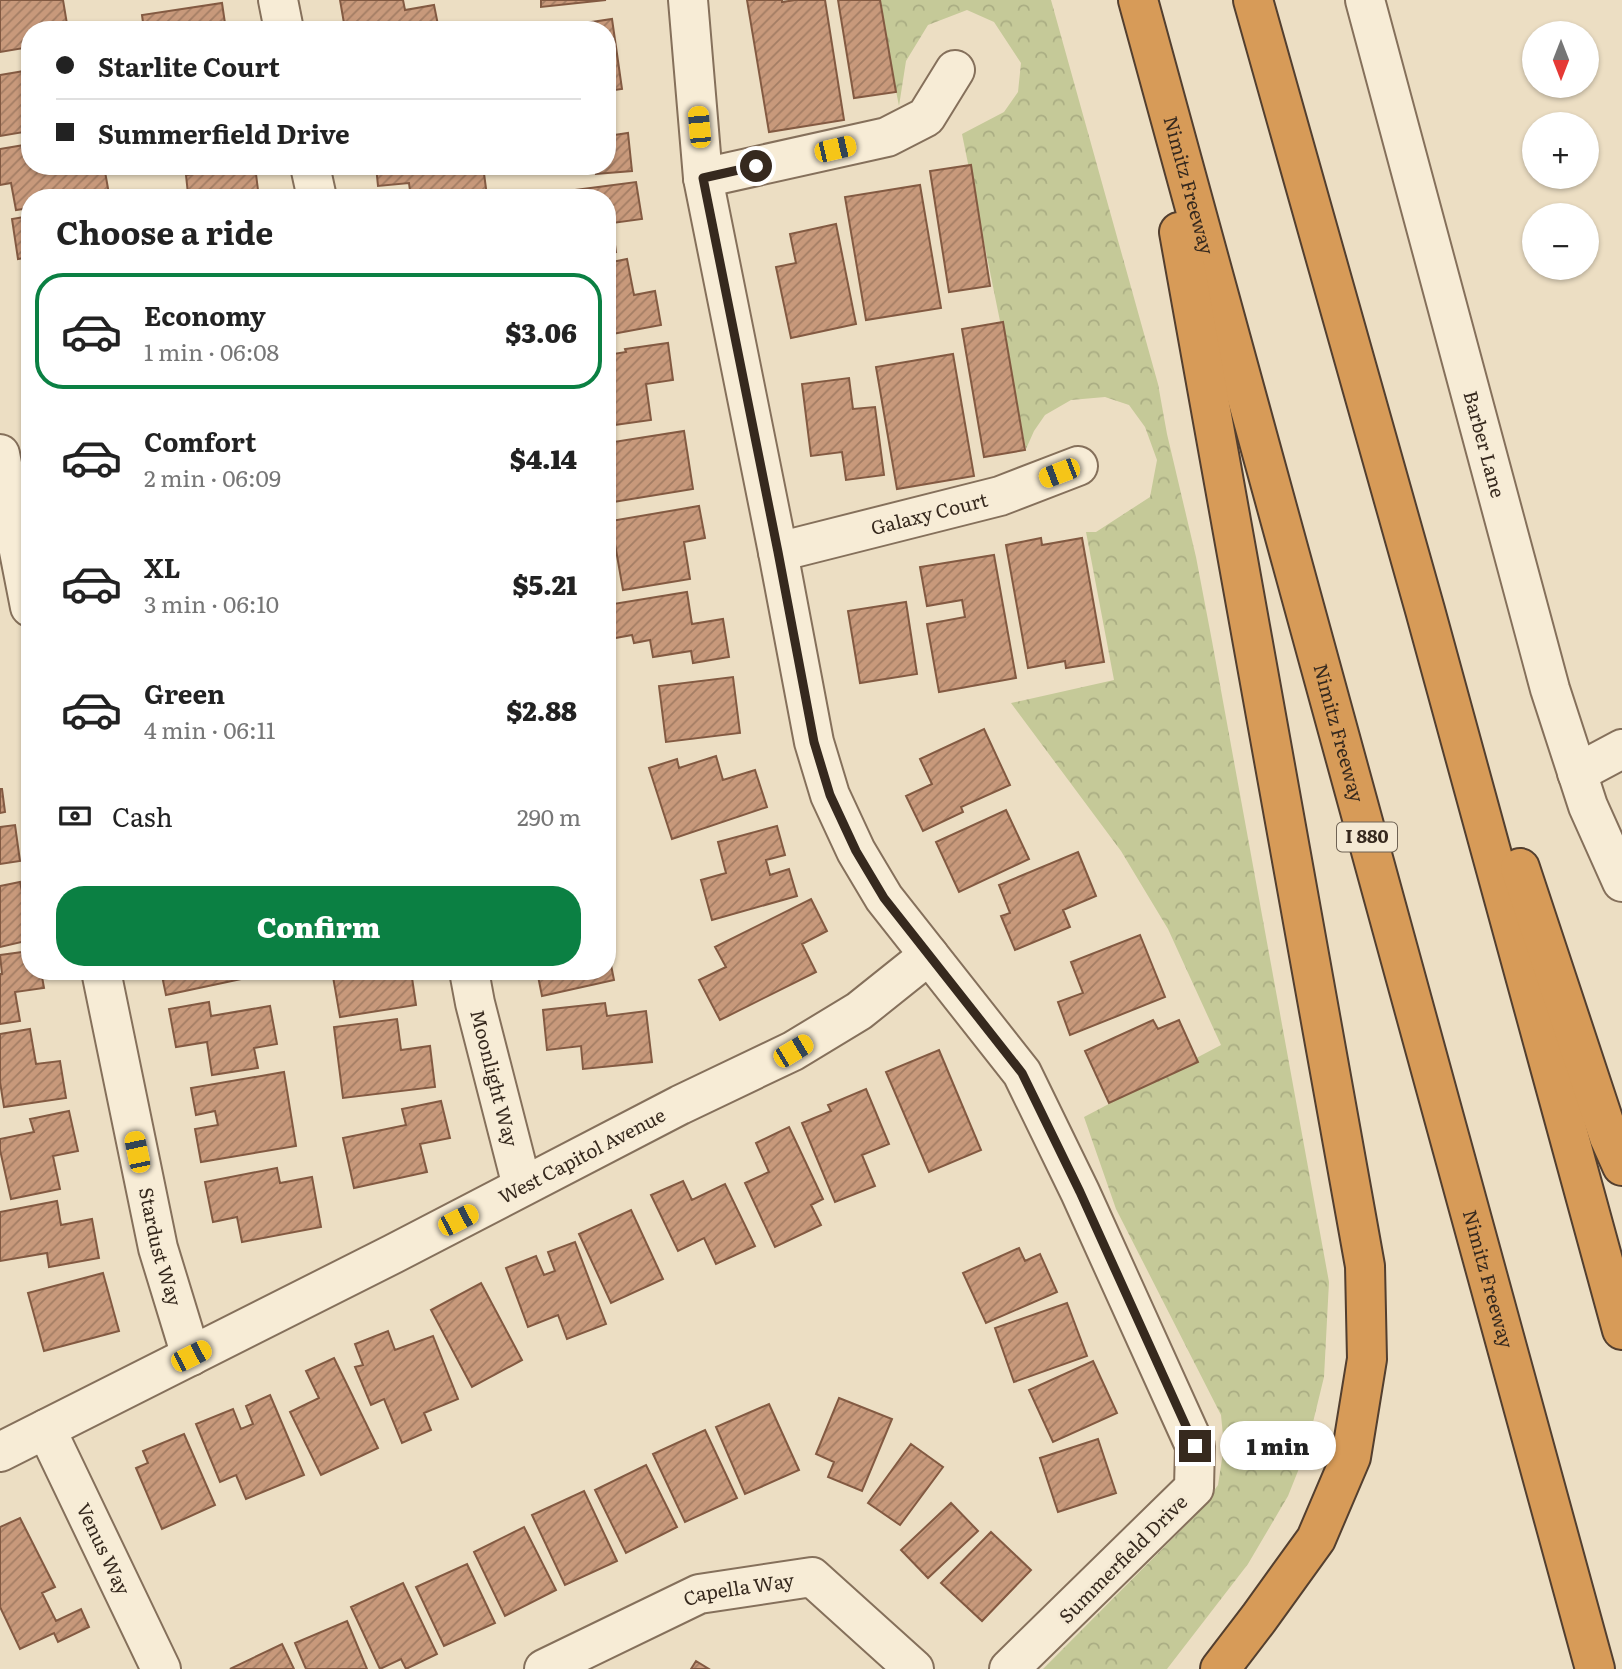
<!DOCTYPE html>
<meta charset="utf-8">
<style>
body{margin:0;font-family:Literata,serif;background:#f2f2f2;color:#222;height:100vh;display:flex;flex-direction:column;font-size:26px;white-space:nowrap}
*{box-sizing:border-box;margin:0}
p{font-size:23px;color:#767676}
.icon{flex:none;width:38px;height:38px;fill:none;stroke:currentColor;stroke-width:2;stroke-linecap:round;stroke-linejoin:round}
.map{position:relative;flex:1;overflow:hidden}
.panel{position:absolute;left:21px;top:189px;width:595px;height:791px;display:flex;flex-direction:column;background:#fff;border-radius:28px;box-shadow:0 2px 5px #0004}
.panel>*{flex:none}
.guide{position:absolute;left:21px;top:21px;width:595px;height:154px;border-radius:28px;box-shadow:0 2px 5px #0004;display:grid;align-content:center;height:154px;padding:0 35px;background:#fff}
.needle{width:46px;rotate:180deg}
.fabs{position:absolute;left:1522px;top:21px;display:grid;gap:14px}
.fabs a{display:grid;place-items:center;width:77px;height:77px;border-radius:50%;background:#fff;box-shadow:0 2px 5px #0004;font-size:35px}
.end{position:absolute;width:32px;height:32px;margin:-16px;border:9px solid #36291e;background:#fff;box-shadow:0 0 0 4px #fff}
.from{border-radius:50%}
.bubble{position:absolute;height:49px;border-radius:24px;background:#fff;box-shadow:0 2px 5px #0004;font-size:23px;font-weight:800;line-height:49px;text-align:center}
.car{position:absolute;width:21px;height:42px;margin:-21px -10px;border-radius:9px;box-shadow:0 0 5px 2px #0007;background:linear-gradient(#f5c518 24%,#345 0 40%,#f5c518 0 76%,#345 0 86%,#f5c518 0)}
.guide b{display:flex;align-items:center;gap:24px;height:66px;font-size:26px}
.guide b+b{border-top:2px solid #e0e0e0}
.guide i{width:18px;height:18px;background:#222}
ul{padding:0;list-style:none}
li{display:flex;align-items:center;gap:21px;height:116px;margin:0 14px 10px;padding:0 21px;border:4px solid transparent;border-radius:28px}
li div{flex:1}
li b{display:block;font-size:26px}
li em{font-style:normal;font-weight:800}
li.selected{border-color:#0b8043}
li>.icon{width:63px;height:63px;stroke-width:1.5}
h2{padding:0 35px;font-size:32px;line-height:84px}
.pay{display:flex;align-items:center;gap:18px;height:77px;padding:0 35px;font-size:26px}
.pay p{margin-inline-start:auto}
.cta{display:flex;gap:14px;margin-top:auto;padding:14px 35px}
.cta a{flex:1;height:80px;border-radius:28px;background:#0b8043;color:#fff;font-size:28px;font-weight:800;line-height:80px;text-align:center}
.map>svg:first-child{display:block}
</style>
<div class="map">
<svg width="1622" height="1669" viewBox="0 0 1622 1669">
<defs>
<pattern id="forest-crowns" width="20" height="18" patternUnits="userSpaceOnUse" patternTransform="scale(1.75)"><rect width="20" height="18" fill="#c5c998"/><path d="M2 6a3 3 0 1 1 6 0M12 15a3 3 0 1 1 6 0" fill="none" stroke="#aaad83"/></pattern>
<pattern id="building-hatch" width="6" height="6" patternUnits="userSpaceOnUse" patternTransform="scale(1.75)"><rect width="6" height="6" fill="#c8997b"/><path d="M-1 1l2-2M0 6l6-6M5 7l2-2" fill="none" stroke="#a37d64"/></pattern>
</defs>
<rect width="100%" height="100%" fill="#ecdec3"/>
<path fill="url(#forest-crowns)" d="M878,0H1051L1158,384L1167,434L1196,557L1212,641L1329,1282L1324,1377L1306,1451L1288,1496L1248,1564L1167,1669H1043L1199,1512L1218,1485L1224,1446L1221,1415L1116,1209L1084,1117L1221,1045L1168,929L1121,851L1011,703L1114,680L1086,532H1096L1150,497L1157,460L1145,427L1129,405L1105,397L1071,400L1045,415L1034,431L1026,449L962,134L1004,112L1018,92L1021,63L994,22L967,10L928,25L906,61L899,106Z"/>
<path fill="url(#building-hatch)" stroke="#835a42" stroke-width="2" d="M0,0H63L68,30H30V47L0,52Z
M340,0H403L405,10L434,5L439,30H370L369,25L345,29Z
M541,0H606L541,7Z
M747,0H782V2L795,0H825L844,120L769,132Z
M838,0H880L896,92L854,98Z
M222,3L226,30H144L142,15Z
M612,19L622,89L607,91V30H538Z
M30,70V131L0,136V75Z
M628,133L632,171L596,174L595,166H607V136Z
M30,144V166H104L109,194L85,198H30V208L16,210L11,183L0,185V149Z
M971,165L990,286L949,292L930,171Z
M255,166L259,198H159L188,194L186,175Z
M376,166H483L487,196L470,198H411L409,183L378,186Z
M636,182L642,219L612,223L616,252L607,253V198H537V195Z
M920,185L941,308L866,320L845,197Z
M30,216V257L18,259L12,219Z
M836,224L856,324L791,338L776,267L796,263L790,234Z
M627,259L634,295L655,291L661,325L607,335V263Z
M1003,322L1025,450L984,457L962,329Z
M668,343L673,380L646,384L651,420L607,426V355L626,352L625,349Z
M953,354L974,476L897,489L876,367Z
M849,378L853,409L875,407L884,475L846,480L842,452L811,456L802,384Z
M684,431L693,489L607,503V443Z
M699,506L705,538L684,542L690,579L623,590L611,521Z
M1041,538L1042,545L1082,538L1104,662L1066,668L1065,661L1028,668L1006,545Z
M994,555L1016,678L939,692L927,624L965,617L962,600L927,606L920,567Z
M687,592L692,624L723,619L729,657L693,663L691,651L653,657L650,640L634,643L632,635L610,639L607,621V605Z
M906,602L917,674L860,683L848,611Z
M733,677L740,733L666,742L659,686Z
M984,729L1010,785L961,807L963,812L923,831L906,796L932,784L920,759Z
M716,756L723,780L755,770L767,807L672,839L649,768L677,759L679,768Z
M0,789H2L5,812L0,813Z
M1006,810L1029,859L959,892L936,842Z
M15,825L20,861L0,864V827Z
M777,826L785,855L766,860L770,875L789,869L797,896L712,920L701,880L726,873L718,842Z
M1078,852L1096,896L1063,910L1070,927L1015,950L1001,916L1010,913L999,885Z
M607,857L614,914L607,915Z
M20,882L30,928V940L0,947V886Z
M811,899L827,931L802,944L816,972L720,1020L699,980L726,967L715,947Z
M1140,935L1165,997L1070,1035L1058,1002L1083,993L1071,962Z
M607,945L614,980L542,996L537,971H607Z
M30,951V971H41L44,988L15,992L20,1021L0,1024V974H2L0,955Z
M161,971H244L246,978L166,995Z
M332,971H411L416,1005L340,1017Z
M209,1002L211,1016L270,1006L277,1044L254,1048L258,1068L212,1075L207,1042L176,1047L169,1009Z
M605,1003L607,1016L646,1011L652,1062L583,1069L581,1046L547,1050L543,1010Z
M397,1019L401,1050L430,1046L435,1087L343,1098L334,1027Z
M1153,1020L1158,1029L1179,1020L1198,1062L1109,1103L1085,1051Z
M30,1029L36,1064L60,1061L66,1098L4,1107L0,1082V1034Z
M939,1050L981,1150L929,1172L886,1072Z
M284,1072L296,1146L201,1162L195,1129L218,1125L215,1111L196,1115L191,1088Z
M866,1089L889,1144L862,1155L875,1186L835,1202L802,1123L831,1111L828,1105Z
M441,1101L450,1138L420,1144L427,1172L354,1188L343,1138L406,1125L402,1109Z
M69,1111L78,1151L53,1156L60,1189L11,1199L0,1150V1139L34,1132L30,1119Z
M789,1127L823,1199L811,1205L821,1225L775,1247L745,1183L769,1172L756,1143Z
M277,1168L280,1183L312,1177L321,1227L242,1242L237,1217L213,1222L205,1182Z
M683,1181L692,1200L725,1184L755,1246L716,1264L704,1238L678,1251L651,1195Z
M57,1201L61,1225L92,1219L99,1258L49,1267L47,1253L0,1261V1212Z
M631,1210L663,1279L611,1303L579,1234Z
M575,1242L606,1324L567,1339L558,1315L528,1327L506,1268L536,1256L544,1275L555,1271L548,1252Z
M1019,1248L1025,1261L1040,1254L1057,1292L986,1323L963,1273Z
M103,1273L119,1331L44,1351L28,1293Z
M481,1283L522,1360L472,1387L431,1310Z
M1067,1303L1087,1356L1014,1382L995,1328Z
M388,1331L395,1350L433,1336L458,1399L424,1413L431,1430L402,1443L384,1399L371,1405L355,1367L363,1365L355,1344Z
M334,1358L378,1448L321,1475L290,1412L319,1398L306,1371Z
M1093,1361L1117,1413L1053,1442L1029,1390Z
M270,1395L304,1475L246,1499L236,1475L220,1482L196,1424L233,1409L241,1429L253,1424L246,1406Z
M839,1398L892,1419L862,1491L828,1477L834,1462L816,1454Z
M769,1404L799,1470L745,1494L716,1427Z
M705,1430L737,1498L685,1522L653,1454Z
M184,1434L215,1505L162,1529L136,1468L148,1463L143,1451Z
M1098,1439L1116,1493L1058,1512L1040,1458Z
M911,1444L943,1467L900,1525L868,1503Z
M646,1465L677,1527L626,1553L595,1490Z
M584,1491L617,1561L565,1585L532,1515Z
M951,1503L978,1531L928,1578L901,1550Z
M20,1518L55,1587L42,1593L56,1621L81,1609L89,1627L58,1642L54,1633L20,1649L0,1607V1527Z
M524,1527L556,1590L505,1616L474,1552Z
M991,1532L1031,1570L982,1621L941,1583Z
M467,1564L495,1623L444,1646L416,1587Z
M403,1583L437,1654L406,1669L401,1659L380,1669L351,1607Z
M347,1621L367,1669H306L295,1643Z
M282,1644L294,1669H230Z
M696,1661L709,1669H691Z"/>
<g fill="none" stroke-linecap="round" stroke-linejoin="round">
<defs>
<g id="minor">
<path d="M278,0L284,30"/>
<path d="M688,0L703,178L778,552L814,742L830,795L856,851L884,898L1022,1073L1080,1192L1195,1446L1194,1488L1009,1669"/>
<path id="s1" d="M1365,0L1550,689L1588,806L1622,882"/>
<path d="M310,166L317,198"/>
<path d="M703,178L887,137L926,117L955,70"/>
<path d="M0,454L30,607"/>
<path id="s2" d="M778,552L1000,496L1078,466"/>
<path d="M1577,773L1622,749"/>
<path id="s3" d="M101,971L158,1248L191,1356"/>
<path id="s4" d="M469,971L475,1003L522,1186"/>
<path id="s5" d="M46,1429L161,1669"/>
<path id="s6" d="M0,1452L393,1254L680,1105L793,1051L859,1011L929,955"/>
<path id="s7" d="M544,1669L699,1594L812,1577L914,1669"/>
</g>
<g id="highway">
<path id="s8" d="M1138,0L1595,1669"/>
<path d="M1253,0L1425,610L1622,1330"/>
<path d="M1179,232L1365,1266L1367,1359L1351,1457L1316,1539L1259,1618L1220,1669"/>
<path d="M1520,868L1609,1137L1622,1166"/>
</g>
</defs>
<use href="#minor" stroke="#85705b" stroke-width="42"/>
<use href="#highway" stroke="#533f2f" stroke-width="42"/>
<use href="#minor" stroke="#f7ecd6" stroke-width="38"/>
<use href="#highway" stroke="#d79b58" stroke-width="38"/>
</g>
<g fill="none" stroke-linecap="round" stroke-linejoin="round">
<path stroke="#36291e" stroke-width="9" d="M756,166L703,178L778,552L814,742L830,795L856,851L884,898L1022,1073L1080,1192L1195,1446"/>
</g>
<g text-anchor="middle" stroke-width="6" stroke-linejoin="round" paint-order="stroke">
<rect fill="#f4e9d3" stroke="#6f6354" stroke-width="2" x="1337" y="822.5" width="60" height="29" rx="5"/>
<g font-size="18" font-weight="bold" fill="#36291e">
<text x="1367" y="843">I 880</text>
</g>
<g font-size="19" fill="#36291e" stroke="#f4e9d3">
<text dy="7" stroke="none"><textPath href="#s8" startOffset="192">Nimitz Freeway</textPath></text>
<text dy="7" stroke="none"><textPath href="#s1" startOffset="460">Barber Lane</textPath></text>
<text dy="7" stroke="none"><textPath href="#s2" startOffset="156">Galaxy Court</textPath></text>
<text dy="7" stroke="none"><textPath href="#s8" startOffset="760">Nimitz Freeway</textPath></text>
<text dy="7" stroke="none"><textPath href="#s4" startOffset="110">Moonlight Way</textPath></text>
<text dy="7" stroke="none"><textPath href="#s6" startOffset="653">West Capitol Avenue</textPath></text>
<text dy="7" stroke="none"><textPath href="#s3" startOffset="282">Stardust Way</textPath></text>
<text dy="7" stroke="none"><textPath href="#s8" startOffset="1326">Nimitz Freeway</textPath></text>
<text dy="7" stroke="none"><textPath href="#s5" startOffset="133">Venus Way</textPath></text>
<text transform="translate(1123 1559) rotate(-45)" y="7">Summerfield Drive</text>
<text dy="7" stroke="none"><textPath href="#s7" startOffset="212">Capella Way</textPath></text>
</g>
</g>
</svg>
<div class="fabs">
<a><svg class="needle" viewBox="-14 -14 28 28"><path d="M0-13l5 13h-10z" fill="#e53935"/><path d="M0 13l5-13h-10z" fill="#767676"/></svg></a>
<a>+</a>
<a>−</a>
</div>
<i class="end from" style="left:756px;top:166px"></i>
<i class="end" style="left:1195px;top:1446px"></i>
<div class="bubble" style="left:1220px;top:1421px;width:116px">1 min</div>
<i class="car" style="left:699px;top:127px;rotate:355deg"></i>
<i class="car" style="left:835px;top:149px;rotate:77deg"></i>
<i class="car" style="left:1059px;top:473px;rotate:249deg"></i>
<i class="car" style="left:793px;top:1051px;rotate:59deg"></i>
<i class="car" style="left:137px;top:1152px;rotate:348deg"></i>
<i class="car" style="left:458px;top:1220px;rotate:63deg"></i>
<i class="car" style="left:191px;top:1356px;rotate:63deg"></i>
<div class="guide">
<b><i class="from"></i>Starlite Court</b>
<b><i></i>Summerfield Drive</b>
</div>
<section class="panel">
<h2>Choose a ride</h2>
<ul>
<li class="selected"><svg class="icon" aria-label="car" viewBox="0 0 24 24"><path d="M5 17H2v-5l4-1 3-4h7l3 4 3 1v5h-3M9 17h6M6 11h13"/><circle cx="7" cy="17" r="2"/><circle cx="17" cy="17" r="2"/></svg><div><b>Economy</b><p>1 min · 06:08</p></div><em>$3.06</em></li>
<li><svg class="icon" aria-label="car" viewBox="0 0 24 24"><path d="M5 17H2v-5l4-1 3-4h7l3 4 3 1v5h-3M9 17h6M6 11h13"/><circle cx="7" cy="17" r="2"/><circle cx="17" cy="17" r="2"/></svg><div><b>Comfort</b><p>2 min · 06:09</p></div><em>$4.14</em></li>
<li><svg class="icon" aria-label="car" viewBox="0 0 24 24"><path d="M5 17H2v-5l4-1 3-4h7l3 4 3 1v5h-3M9 17h6M6 11h13"/><circle cx="7" cy="17" r="2"/><circle cx="17" cy="17" r="2"/></svg><div><b>XL</b><p>3 min · 06:10</p></div><em>$5.21</em></li>
<li><svg class="icon" aria-label="car" viewBox="0 0 24 24"><path d="M5 17H2v-5l4-1 3-4h7l3 4 3 1v5h-3M9 17h6M6 11h13"/><circle cx="7" cy="17" r="2"/><circle cx="17" cy="17" r="2"/></svg><div><b>Green</b><p>4 min · 06:11</p></div><em>$2.88</em></li>
</ul>
<div class="pay"><svg class="icon" aria-label="cash" viewBox="0 0 24 24"><path d="M3 7h18v10H3z"/><circle cx="12" cy="12" r="2"/></svg>Cash<p>290 m</p></div>
<div class="cta"><a>Confirm</a></div>
</section>
</div>
